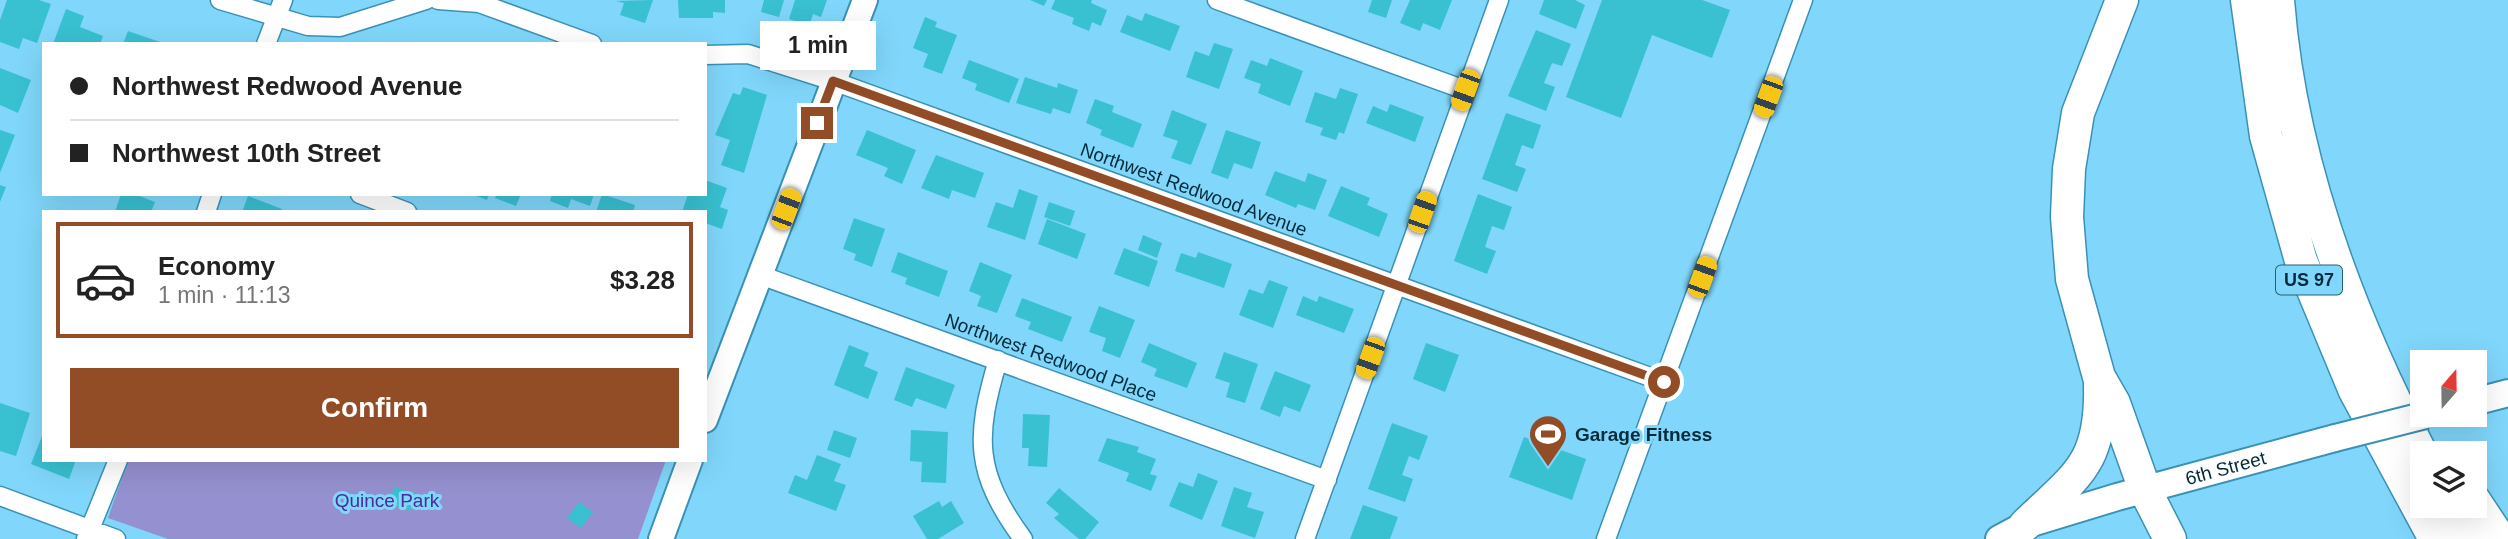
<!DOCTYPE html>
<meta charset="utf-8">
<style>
body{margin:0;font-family:Helvetica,sans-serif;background:#f6f6f6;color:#222;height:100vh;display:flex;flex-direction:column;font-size:26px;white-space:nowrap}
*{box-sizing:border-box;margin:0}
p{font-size:23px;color:#767676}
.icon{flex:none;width:38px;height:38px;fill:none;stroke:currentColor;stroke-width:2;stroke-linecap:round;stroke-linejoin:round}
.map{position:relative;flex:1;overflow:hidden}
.details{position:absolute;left:42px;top:210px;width:665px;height:252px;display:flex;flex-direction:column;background:#fff;border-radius:0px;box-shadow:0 7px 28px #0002}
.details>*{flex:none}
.hud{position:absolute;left:42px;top:42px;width:665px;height:154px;border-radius:0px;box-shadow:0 7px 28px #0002;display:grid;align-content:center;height:154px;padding:0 28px;background:#fff}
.needle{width:46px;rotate:20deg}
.fabs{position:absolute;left:2410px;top:350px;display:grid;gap:14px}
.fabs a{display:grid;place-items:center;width:77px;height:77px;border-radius:0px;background:#fff;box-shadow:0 7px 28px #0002;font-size:35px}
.end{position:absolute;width:32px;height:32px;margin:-16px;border:9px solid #934d26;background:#fff;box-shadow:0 0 0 4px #fff}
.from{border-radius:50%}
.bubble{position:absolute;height:49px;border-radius:0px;background:#fff;box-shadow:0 7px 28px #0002;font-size:23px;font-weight:700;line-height:49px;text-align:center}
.car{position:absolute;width:21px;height:42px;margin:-21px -10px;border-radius:9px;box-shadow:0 0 5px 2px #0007;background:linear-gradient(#f5c518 24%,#345 0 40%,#f5c518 0 76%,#345 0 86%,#f5c518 0)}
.hud b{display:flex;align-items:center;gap:24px;height:66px;font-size:26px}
.hud b+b{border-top:2px solid #e0e0e0}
.hud i{width:18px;height:18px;background:#222}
ul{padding:12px 0 0;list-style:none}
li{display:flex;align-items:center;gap:21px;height:116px;margin:0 14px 10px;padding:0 14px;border:4px solid transparent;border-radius:0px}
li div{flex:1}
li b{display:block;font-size:26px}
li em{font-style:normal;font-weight:700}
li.selected{border-color:#934d26}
li>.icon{width:63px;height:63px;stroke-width:1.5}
.button{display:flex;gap:14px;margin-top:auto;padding:14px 28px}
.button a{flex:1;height:80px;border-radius:0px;background:#934d26;color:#fff;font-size:28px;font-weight:700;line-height:80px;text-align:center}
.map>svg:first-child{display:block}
</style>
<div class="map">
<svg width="2508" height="539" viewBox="0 0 2508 539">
<rect width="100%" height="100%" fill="#80d7fb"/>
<path fill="#9590cf" d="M128,460H666L638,539H168L108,518Z"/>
<path fill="#39c0d1" d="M7,0H39L51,4L37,43L23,38L19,49L0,42V20Z
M653,0L645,23L620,15L624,3L616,1Z
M678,0H725V13L713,12V18H679Z
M764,0H784L779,17L761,12Z
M795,0H827L821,17L813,14L809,26L789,19Z
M1030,0H1047L1044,6Z
M1055,0H1092L1091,3L1107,10L1101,26L1092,22L1089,31L1072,24L1074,18L1051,9Z
M1372,0H1392L1386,18L1368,12Z
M1410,0H1452L1440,30L1423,23L1420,31L1400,23Z
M1544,0H1575L1585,5L1576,29L1539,14Z
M1602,0H1702L1730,10L1712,58L1652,35L1621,118L1566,97Z
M66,9L84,16L80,27L103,36L100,44H53Z
M1145,13L1180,26L1170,51L1120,32L1127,15L1142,21Z
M925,17L937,22L935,27L957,35L942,74L923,67L928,54L913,48Z
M1536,30L1571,44L1562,66L1552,63L1544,83L1555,87L1546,111L1508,96Z
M128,31L163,43V44H123Z
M1214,43L1233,49L1219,89L1186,77L1195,51L1209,56Z
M1270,58L1303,71L1290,106L1258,93L1261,84L1244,78L1251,60L1267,66Z
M969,60L1019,79L1009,103L975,90L977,84L962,78Z
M0,68L31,80L18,113L0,105Z
M1025,77L1057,88L1058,83L1078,90L1070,114L1053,108L1051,114L1016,103Z
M743,87L767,95L744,173L721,165L730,140L715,135L733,93L740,95Z
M1340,88L1358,94L1344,134L1339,132L1336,140L1320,135L1323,128L1305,122L1315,92L1336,99Z
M1095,99L1114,106L1112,112L1142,124L1133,148L1100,135L1102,130L1086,123Z
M1390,104L1424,117L1415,142L1366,123L1373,106L1387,112Z
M1172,110L1207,124L1191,165L1171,158L1178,141L1163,136Z
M1506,113L1541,125L1533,149L1522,145L1515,165L1526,169L1517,192L1482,179Z
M0,130L15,135L0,173Z
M867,130L916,150L902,184L884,176L888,168L856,155Z
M1226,130L1261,142L1252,169L1234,163L1228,179L1211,173Z
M936,155L984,173L975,198L952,190L949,199L921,188Z
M1275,171L1305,182L1308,173L1327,180L1315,210L1298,204L1296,208L1265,195Z
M705,180L727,188L720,207L728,210L722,229L705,223V212H682L688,194H705Z
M0,185L6,187L0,202Z
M1341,186L1370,198L1367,205L1388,214L1379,237L1328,216Z
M1019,189L1038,196L1025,240L987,227L996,202L1013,208Z
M121,194H134L155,202L151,212H115Z
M471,194H489L487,200Z
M497,194H521L516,206L495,198Z
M552,194H594L590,206L571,199L568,208L550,201Z
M602,194L635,205L633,212H596Z
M1478,194L1512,207L1504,230L1492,226L1485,247L1496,251L1487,274L1454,261Z
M248,196L282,209L281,212H242Z
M1049,202L1075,211L1070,226L1044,217Z
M854,218L885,229L872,267L854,260L856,254L843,249Z
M1047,219L1086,234L1077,259L1038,244Z
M1143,235L1162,243L1157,258L1138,250Z
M1124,248L1158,261L1149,287L1114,274Z
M898,252L948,271L939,297L905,284L907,278L891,272Z
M1198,252L1232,264L1224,288L1175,271L1181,253L1196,258Z
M980,262L1012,275L997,313L977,306L981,296L969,291Z
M1269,280L1288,287L1273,328L1239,315L1249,289L1263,294Z
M1303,296L1317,302L1319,296L1354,309L1344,333L1296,315Z
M1022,298L1072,317L1062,342L1028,329L1031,322L1015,316Z
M1099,306L1135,320L1120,358L1102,351L1106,338L1089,332Z
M1149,343L1197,363L1187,388L1154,376L1157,369L1141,362Z
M1426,343L1459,355L1445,392L1413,379Z
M849,345L869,353L864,366L878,372L868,399L834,385Z
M1224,352L1258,364L1245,403L1226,397L1230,383L1215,378Z
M906,367L955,385L946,409L916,398L912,407L894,400Z
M1275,371L1311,385L1300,412L1284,406L1280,417L1260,409Z
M0,403L30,413L16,456L0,451Z
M1023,414L1050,415L1047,467L1028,466L1029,448H1022Z
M1392,423L1428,436L1419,460L1409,456L1402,475L1413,479L1405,502L1368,489Z
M834,430L857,438L850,458L827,450Z
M911,430L948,432L946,483L921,482L922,462L910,461Z
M44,431V460H76L69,479L31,464Z
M1524,437L1586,459L1572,500L1509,477Z
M1107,438L1139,447L1137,452L1156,459L1150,474L1157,476L1151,491L1126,481L1129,473L1098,461Z
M817,455L841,464L834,481L846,485L836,511L788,493L795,475L807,480Z
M1198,473L1218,481L1202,520L1169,506L1179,482L1193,487Z
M394,487L415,493L410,511L389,504Z
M1234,487L1252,493L1247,507L1264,512L1255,538L1221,526Z
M1059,488L1099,522L1085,539H1079L1054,518L1059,514L1046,503Z
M939,501L942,507L951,501L964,523L938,539H927L913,516Z
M579,502L593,512L581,528L567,518Z
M1363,505L1398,517L1390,539H1350Z"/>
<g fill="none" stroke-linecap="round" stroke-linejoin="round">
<defs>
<path id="street" d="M220,0L308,26L340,27L426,0
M438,0L479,3L592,44
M1217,0L1465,90
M266,44L283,0
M705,55L748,54L833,81L1664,382
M360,194L407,212
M206,212L212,194
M760,275L1327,480
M998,360C975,437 974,472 1023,539
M0,496L116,539
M86,539L118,460
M1305,539L1499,0
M1606,539L1803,0"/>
<path id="secondary" d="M705,420L865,0
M661,539L690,460"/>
<g id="primary">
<path d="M2474,402L2508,393"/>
<path id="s1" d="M1999,539L2025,525L2117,497L2335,438"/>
</g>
<path id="highway" d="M2122,0L2078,113L2069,169L2067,217L2072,279L2099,377L2114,403L2145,490L2170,539
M2247,0L2266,136L2301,261L2355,391L2435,539
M2278,0C2290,160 2348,314 2422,455
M2474,500L2500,539
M2449,506L2467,539
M2025,525C2077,475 2102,464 2100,385"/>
</defs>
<use href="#street" stroke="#3992b5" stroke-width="21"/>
<use href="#secondary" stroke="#3992b5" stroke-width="28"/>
<use href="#primary" stroke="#3992b5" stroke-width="30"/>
<use href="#highway" stroke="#3992b5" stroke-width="35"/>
<use href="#street" stroke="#fff" stroke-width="18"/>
<use href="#secondary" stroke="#fff" stroke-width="24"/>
<use href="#primary" stroke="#fff" stroke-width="26"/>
<use href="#highway" stroke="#fff" stroke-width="32"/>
<defs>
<path id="primary-bridge" d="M2335,438L2426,415"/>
</defs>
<use href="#primary-bridge" stroke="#3992b5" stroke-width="30" stroke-linecap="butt"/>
<use href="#primary-bridge" stroke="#fff" stroke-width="26"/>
</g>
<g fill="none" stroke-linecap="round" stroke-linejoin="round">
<path stroke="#934d26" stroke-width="9" d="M817,123L833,81L1664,382"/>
</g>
<defs>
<symbol id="stadium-pin" viewBox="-11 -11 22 30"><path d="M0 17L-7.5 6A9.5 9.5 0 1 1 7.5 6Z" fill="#934d26" stroke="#80d7fb"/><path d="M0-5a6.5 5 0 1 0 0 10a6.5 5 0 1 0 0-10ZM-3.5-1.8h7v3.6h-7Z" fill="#fff"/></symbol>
</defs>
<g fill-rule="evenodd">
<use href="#stadium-pin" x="1526" y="412" width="44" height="60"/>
</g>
<g text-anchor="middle" stroke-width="6" stroke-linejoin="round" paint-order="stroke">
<rect fill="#80d7fb" stroke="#285f73" stroke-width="2" x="2276" y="265.5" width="66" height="29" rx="5"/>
<g font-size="18" font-weight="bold" fill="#032b39">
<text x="2309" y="286">US 97</text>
</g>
<g font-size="19" fill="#032b39" stroke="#80d7fb">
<text transform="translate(1194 189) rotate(20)" y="7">Northwest Redwood Avenue</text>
<text transform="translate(1051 357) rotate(20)" y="7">Northwest Redwood Place</text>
<text dy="7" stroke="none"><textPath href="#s1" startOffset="238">6th Street</textPath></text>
</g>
<g font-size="19" font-weight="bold" fill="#032b39" stroke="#80d7fb" text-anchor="start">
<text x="1575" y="441">Garage Fitness</text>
</g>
<g font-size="19" fill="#492d9f" stroke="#80d7fb">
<text x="387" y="507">Quince Park</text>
</g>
</g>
</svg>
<div class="fabs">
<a><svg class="needle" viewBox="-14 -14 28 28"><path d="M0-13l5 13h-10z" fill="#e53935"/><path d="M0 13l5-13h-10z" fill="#767676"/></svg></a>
<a><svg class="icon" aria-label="layers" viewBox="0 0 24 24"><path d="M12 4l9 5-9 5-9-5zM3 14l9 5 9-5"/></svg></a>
</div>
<i class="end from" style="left:1664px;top:382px"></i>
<i class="end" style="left:817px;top:123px"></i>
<div class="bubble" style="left:760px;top:21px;width:116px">1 min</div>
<i class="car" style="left:1465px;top:90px;rotate:200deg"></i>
<i class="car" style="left:1768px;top:97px;rotate:200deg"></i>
<i class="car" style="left:786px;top:209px;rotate:21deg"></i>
<i class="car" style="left:1422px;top:212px;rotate:19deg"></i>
<i class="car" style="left:1702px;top:277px;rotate:20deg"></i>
<i class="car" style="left:1370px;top:358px;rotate:200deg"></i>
<div class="hud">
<b><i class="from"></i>Northwest Redwood Avenue</b>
<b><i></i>Northwest 10th Street</b>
</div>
<section class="details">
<ul>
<li class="selected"><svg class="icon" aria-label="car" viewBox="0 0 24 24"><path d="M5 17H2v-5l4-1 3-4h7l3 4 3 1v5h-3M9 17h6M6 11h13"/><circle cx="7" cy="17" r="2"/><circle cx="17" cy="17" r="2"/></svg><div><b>Economy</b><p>1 min · 11:13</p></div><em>$3.28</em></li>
</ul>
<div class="button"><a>Confirm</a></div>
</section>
</div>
